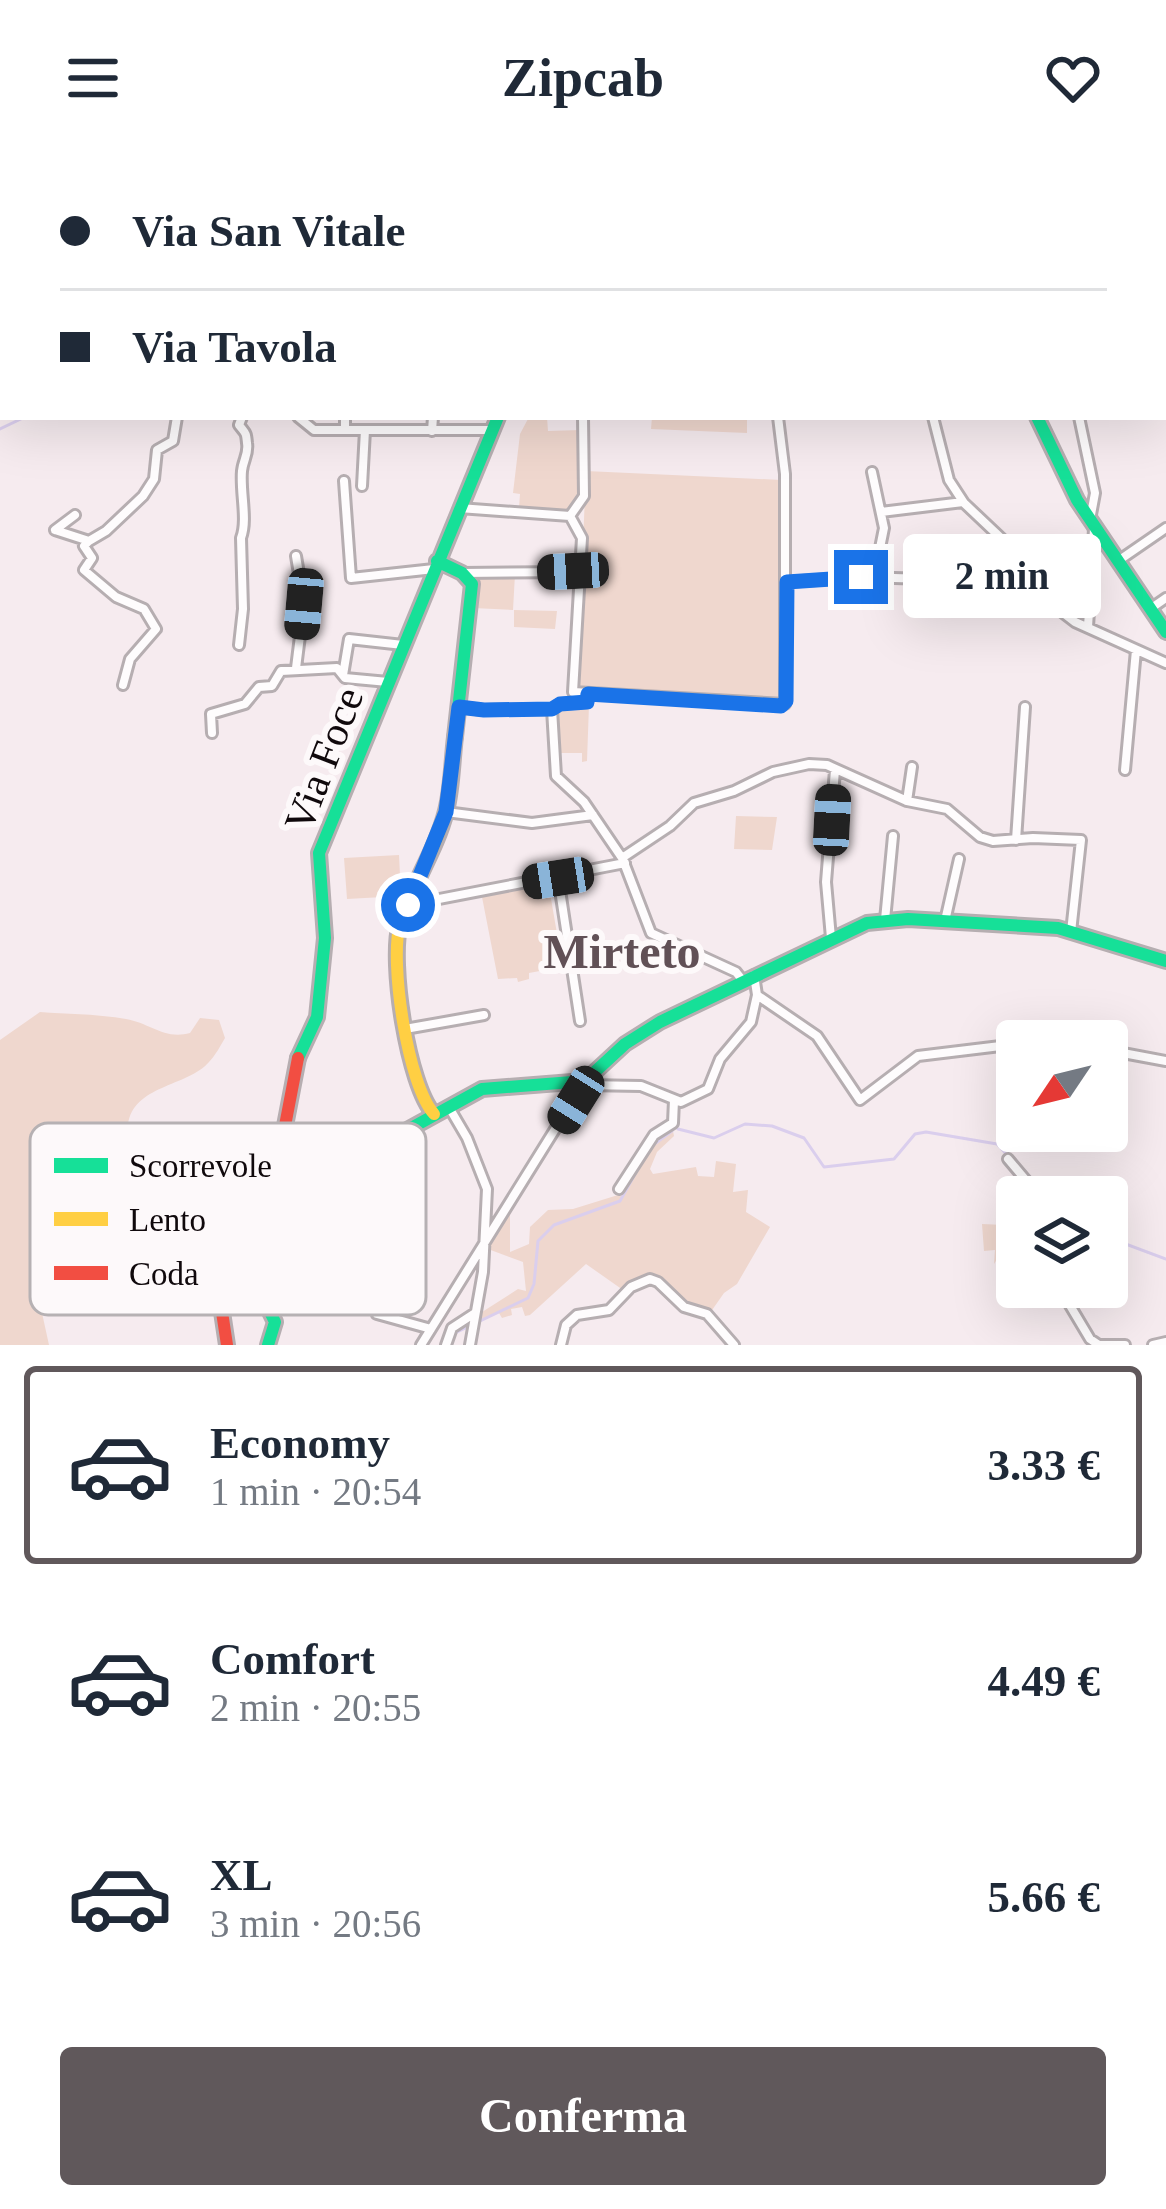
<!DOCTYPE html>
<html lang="it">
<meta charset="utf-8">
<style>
body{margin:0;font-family:Georgia,serif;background:#f6f6f7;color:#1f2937;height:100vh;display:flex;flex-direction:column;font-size:45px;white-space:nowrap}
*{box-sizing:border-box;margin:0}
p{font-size:39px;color:#747a83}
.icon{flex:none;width:66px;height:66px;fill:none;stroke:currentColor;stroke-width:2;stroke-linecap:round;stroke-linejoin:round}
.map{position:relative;height:1189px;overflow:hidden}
.panel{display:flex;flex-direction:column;background:#fff;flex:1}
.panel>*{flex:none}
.guide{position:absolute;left:0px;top:0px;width:1167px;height:264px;box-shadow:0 12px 48px #0002;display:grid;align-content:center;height:264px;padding:0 60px;background:#fff}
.needle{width:78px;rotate:235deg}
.buttons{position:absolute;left:996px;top:864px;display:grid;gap:24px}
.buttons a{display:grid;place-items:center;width:132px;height:132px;border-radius:12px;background:#fff;box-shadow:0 12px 48px #0002;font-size:60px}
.end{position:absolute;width:54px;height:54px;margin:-27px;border:15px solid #1a73e8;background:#fff;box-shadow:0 0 0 6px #fff}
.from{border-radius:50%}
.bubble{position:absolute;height:84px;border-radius:12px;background:#fff;box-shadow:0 12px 48px #0002;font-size:39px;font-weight:700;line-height:84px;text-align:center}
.car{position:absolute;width:36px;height:72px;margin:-36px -18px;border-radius:15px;box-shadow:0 0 9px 3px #0007;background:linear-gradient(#222 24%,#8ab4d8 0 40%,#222 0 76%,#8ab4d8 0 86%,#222 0)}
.guide b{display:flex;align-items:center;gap:42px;height:114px;font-size:45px}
.guide b+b{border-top:3px solid #e0e1e3}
.guide i{width:30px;height:30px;background:#1f2937}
ul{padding:21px 0 0;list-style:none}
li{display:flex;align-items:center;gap:36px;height:198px;margin:0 24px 18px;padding:0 36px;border:6px solid transparent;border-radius:12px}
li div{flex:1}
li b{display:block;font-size:45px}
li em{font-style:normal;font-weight:700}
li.selected{border-color:#60585b}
li>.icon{width:108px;height:108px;stroke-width:1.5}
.primary-button{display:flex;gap:24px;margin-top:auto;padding:24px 60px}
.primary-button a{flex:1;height:138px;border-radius:12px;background:#60585b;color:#fff;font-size:48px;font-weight:700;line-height:138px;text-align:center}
header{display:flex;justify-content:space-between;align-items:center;height:156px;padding:0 60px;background:#fff;font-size:54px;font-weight:700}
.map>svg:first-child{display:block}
</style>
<header><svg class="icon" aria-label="menu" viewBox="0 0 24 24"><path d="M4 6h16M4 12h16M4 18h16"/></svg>Zipcab<svg class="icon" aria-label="heart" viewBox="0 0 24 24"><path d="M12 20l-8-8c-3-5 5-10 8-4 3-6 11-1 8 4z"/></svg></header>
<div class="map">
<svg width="1166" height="1189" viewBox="0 0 1166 1189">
<rect width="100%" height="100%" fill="#f6ebef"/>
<path fill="#efd7ce" d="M529,261H547L548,275L581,274V337L564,358L519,352L520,338L513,337L520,278Z
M652,261H747V277L651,273Z
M586,315L782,324V546L577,532Z
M471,417L515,418L513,454L473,452L476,430Z
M514,454L557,455L555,473L514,471Z
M589,549L587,605L582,606V597H556L558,553Z
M736,660L777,661L772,694L734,693Z
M399,699L401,740L347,743L344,702Z
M542,730L544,738L550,737L560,795L566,799L567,810L529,817V823L518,826L517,822L498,823L482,741Z
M40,856C68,858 98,858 126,863C150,867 164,884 190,877L200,862L219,864L225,882C221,889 215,900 209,906C187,931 133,929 128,969C125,989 149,1024 148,1053L134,1066C142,1081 159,1083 166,1098L163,1107L149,1121L93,1126L64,1111L45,1110L35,1125L49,1189H0V884Z
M672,970L674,980L657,996L650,1013L653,1018L696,1011L698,1020L714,1021L716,1005L736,1008L733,1036L748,1034L746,1056L770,1071L737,1128L724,1137L710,1157L688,1150L657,1120H643L623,1134L586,1108L530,1159L525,1160L522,1151L511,1153L512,1159L502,1162L499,1157L477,1166L479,1158L518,1133L526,1135L523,1106L488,1093L510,1058V1096L529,1088L530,1071L548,1054L573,1053L618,1039L654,980Z
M1017,1052V1084L1004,1092L994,1108L995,1094L984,1095L982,1068L1004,1069Z"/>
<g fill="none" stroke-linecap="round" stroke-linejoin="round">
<path stroke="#daceed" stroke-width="3" d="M409,3V0
M0,273L25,261
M678,973L714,982L745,968L772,970L804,982L824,1011L894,1003L915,978L926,976L997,988L1024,1017
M649,992L672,975
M1107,1081L1166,1103
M455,1177L528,1142L534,1128L538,1085L554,1069L620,1045L645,1000"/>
<defs>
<path id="street" d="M705,0V3
M784,0L789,3
M555,3L563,0
M1164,99L1166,96
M0,131L3,129
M1164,241L1166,242
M298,261L314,274H492
M345,261V274
M933,261L949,324L964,347L1001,382L1036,436L1075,466L1166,507
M1079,261L1095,337L1090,364
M432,275L433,261
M872,316L884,372L874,422
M344,325L351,422L434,413
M362,330L365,274
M459,352L570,360
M881,356L963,346
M570,360L582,382L573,536L785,548V318L778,261
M570,360L584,340L583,261
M55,374L89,385L106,375L143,340L154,323L157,294L173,285L177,261
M55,374L75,359
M89,385L84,390L92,402L84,414L116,441L144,453L156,473L130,503L123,529
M296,400L304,448L296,512
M1118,405L1166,372
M462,417L579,416
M787,426L861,421L1028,426
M1150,453L1166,442
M1088,471L1094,373
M239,489L243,453L241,382C248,364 240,336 242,315C243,304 249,298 247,287C246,276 246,278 239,269L242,261
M343,519L349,483L403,489
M459,551L483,554L552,553L560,548L587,546L588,539
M552,553L556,620L584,646L622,702L670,670L694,647L734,635L773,616L809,608L827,609L907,645L947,653L980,681L993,685L1033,682L1081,684L1071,776
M212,577L211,558L245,548L259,531L272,530L281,515L337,512L345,522L388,526
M1125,614L1136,494
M907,645L912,611
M446,656L532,667L593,659
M1016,684L1025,551
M623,704L651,777L736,816L743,825
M558,721L580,865
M408,749L625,707
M885,764L893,680
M945,765L959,703
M831,782L826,726L835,614
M754,819L757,839L817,880L860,944L918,900L1017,888
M405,873L484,859
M1107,894L1166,905
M585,929L641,930L681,946L708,933L720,903L751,866L757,839
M450,953L467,982L487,1033L483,1116L470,1189
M392,982L396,1058L381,1097L377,1158L431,1173
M1008,1003L1040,1041
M619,1033L654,979L673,967L674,944
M298,1043L303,1074
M311,1090C349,1074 354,1048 375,1015L370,994
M1059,1131L1090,1183L1099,1189
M421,1189L585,925
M446,1189L452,1172L475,1157
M561,1189L566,1169L577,1159L609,1154L631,1131L650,1123L658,1126L684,1151L707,1158L734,1189
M1100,1189H1125
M1153,1189L1166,1186"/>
<path id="fast" d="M871,0L874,3
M985,0V3
M608,3L610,0
M1037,261L1077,344L1166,476
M437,405L462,417L472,428L455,581
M298,902L317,861L325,782L319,697L498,261
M268,1189L275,1166L257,1129L258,1113L271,1078L313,1026L482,933L585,925L625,888L660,866L867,767L908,763L1058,772L1166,805"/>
<path id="slow" d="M434,958C408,930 389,805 400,768C411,730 436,695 446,655C452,632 452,605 455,581"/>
<path id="jam" d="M227,1189L222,1156L226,1118L249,1048L284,975L298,902"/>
</defs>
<use href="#street" stroke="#b6aeb1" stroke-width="14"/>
<use href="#fast" stroke="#b6aeb1" stroke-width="18"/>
<use href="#slow" stroke="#b6aeb1" stroke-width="18"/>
<use href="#jam" stroke="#b6aeb1" stroke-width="18"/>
<use href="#street" stroke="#fefcfd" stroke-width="8"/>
<use href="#fast" stroke="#16e098" stroke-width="12"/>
<use href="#slow" stroke="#ffcf43" stroke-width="12"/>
<use href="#jam" stroke="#f24e42" stroke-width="12"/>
</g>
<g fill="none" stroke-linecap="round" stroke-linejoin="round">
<path stroke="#1a73e8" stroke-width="15" d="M408,749L446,656L459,551L484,554L552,553L560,548L587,546L588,538L781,550L786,545L787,426L861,421"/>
</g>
<g text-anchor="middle" stroke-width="12" stroke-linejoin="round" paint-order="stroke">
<g font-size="42" fill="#10090c" stroke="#fdf9fa">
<text transform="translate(323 603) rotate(-69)" y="15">Via Foce</text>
</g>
<g font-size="48" font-weight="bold" fill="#615056" stroke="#fdf9fa">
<text x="622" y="812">Mirteto</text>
</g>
</g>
<rect x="30" y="967" width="396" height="192" rx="18" fill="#fdf9fa" stroke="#b6b1b3" stroke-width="3"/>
<rect x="54" y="1002" width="54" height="15" fill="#16e098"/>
<rect x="54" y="1056" width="54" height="14" fill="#ffcf43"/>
<rect x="54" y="1110" width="54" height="14" fill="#f24e42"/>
<g font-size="33" fill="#10090c">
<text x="129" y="1021">Scorrevole</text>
<text x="129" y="1075">Lento</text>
<text x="129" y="1129">Coda</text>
</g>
</svg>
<div class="buttons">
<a><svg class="needle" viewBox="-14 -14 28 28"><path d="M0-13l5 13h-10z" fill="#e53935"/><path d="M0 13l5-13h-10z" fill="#747a83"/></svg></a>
<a><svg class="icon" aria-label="layers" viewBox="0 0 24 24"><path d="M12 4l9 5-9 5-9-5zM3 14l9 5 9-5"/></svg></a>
</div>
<i class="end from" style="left:408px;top:749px"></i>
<i class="end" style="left:861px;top:421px"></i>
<div class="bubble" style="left:903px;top:378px;width:198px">2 min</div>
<i class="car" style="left:573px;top:415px;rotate:267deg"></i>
<i class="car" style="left:304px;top:448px;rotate:185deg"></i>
<i class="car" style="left:832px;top:664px;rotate:3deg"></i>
<i class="car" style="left:558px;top:722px;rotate:261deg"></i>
<i class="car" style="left:576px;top:944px;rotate:212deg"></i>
<div class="guide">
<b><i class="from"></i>Via San Vitale</b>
<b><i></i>Via Tavola</b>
</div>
</div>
<section class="panel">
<ul>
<li class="selected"><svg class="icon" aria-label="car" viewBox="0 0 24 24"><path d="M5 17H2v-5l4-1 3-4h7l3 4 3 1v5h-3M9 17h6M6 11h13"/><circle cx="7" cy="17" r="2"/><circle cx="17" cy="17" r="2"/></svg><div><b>Economy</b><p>1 min · 20:54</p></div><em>3.33 €</em></li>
<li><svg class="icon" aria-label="car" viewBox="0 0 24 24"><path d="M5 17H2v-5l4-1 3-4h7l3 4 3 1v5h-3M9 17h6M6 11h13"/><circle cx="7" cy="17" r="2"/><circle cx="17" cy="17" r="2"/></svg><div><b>Comfort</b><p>2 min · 20:55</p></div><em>4.49 €</em></li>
<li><svg class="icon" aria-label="car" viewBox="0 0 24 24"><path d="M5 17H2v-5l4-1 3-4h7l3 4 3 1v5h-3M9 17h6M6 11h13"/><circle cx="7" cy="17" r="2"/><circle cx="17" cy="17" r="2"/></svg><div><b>XL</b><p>3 min · 20:56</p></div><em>5.66 €</em></li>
</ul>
<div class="primary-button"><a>Conferma</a></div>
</section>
